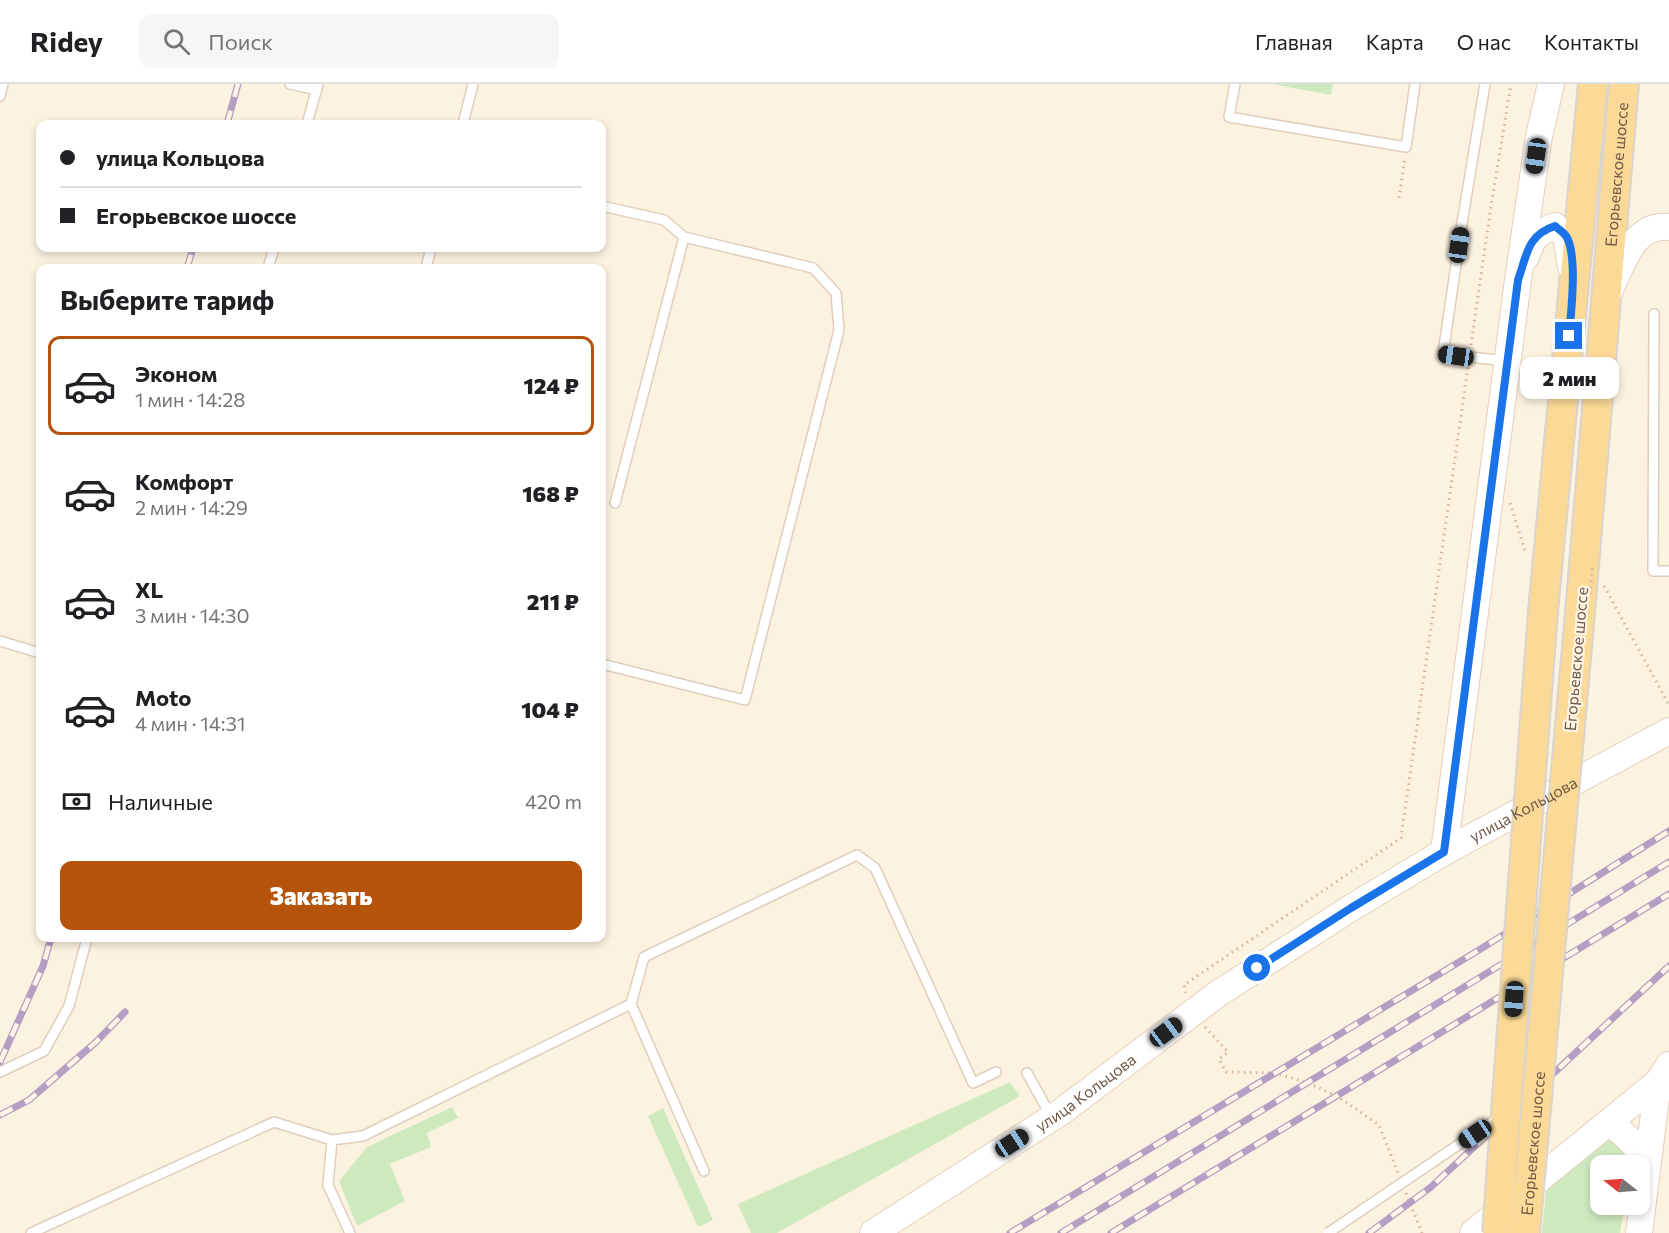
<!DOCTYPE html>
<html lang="ru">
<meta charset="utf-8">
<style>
body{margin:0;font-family:Commissioner,sans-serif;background:#f6f6f6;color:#202124;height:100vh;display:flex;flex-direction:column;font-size:22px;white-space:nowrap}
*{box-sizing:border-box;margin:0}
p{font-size:20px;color:#757577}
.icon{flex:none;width:33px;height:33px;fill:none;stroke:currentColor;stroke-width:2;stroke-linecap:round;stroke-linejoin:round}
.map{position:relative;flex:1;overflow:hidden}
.side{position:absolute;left:36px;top:180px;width:570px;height:678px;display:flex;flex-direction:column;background:#fff;border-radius:12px;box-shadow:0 3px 9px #0003}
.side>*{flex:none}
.top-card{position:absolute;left:36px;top:36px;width:570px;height:132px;border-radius:12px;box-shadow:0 3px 9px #0003;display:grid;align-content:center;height:132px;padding:0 24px;background:#fff}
.needle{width:39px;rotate:287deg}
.controls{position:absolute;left:1590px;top:1071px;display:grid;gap:12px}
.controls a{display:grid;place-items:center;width:60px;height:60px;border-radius:12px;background:#fff;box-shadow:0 3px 9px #0003;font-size:30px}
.end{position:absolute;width:27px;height:27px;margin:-14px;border:8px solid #1a73e8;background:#fff;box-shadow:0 0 0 3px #fff}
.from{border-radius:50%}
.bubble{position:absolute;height:42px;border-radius:12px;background:#fff;box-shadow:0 3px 9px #0003;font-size:20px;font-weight:800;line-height:42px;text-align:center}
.car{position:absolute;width:18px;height:36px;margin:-18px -9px;border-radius:8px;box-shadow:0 0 4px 2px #0007;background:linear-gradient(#222 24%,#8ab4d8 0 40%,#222 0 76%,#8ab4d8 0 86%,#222 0)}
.top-card b{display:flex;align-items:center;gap:21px;height:57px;font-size:22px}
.top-card b+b{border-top:2px solid #e0e0e0}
.top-card i{width:15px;height:15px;background:#202124}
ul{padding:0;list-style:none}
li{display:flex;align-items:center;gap:18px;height:99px;margin:0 12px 9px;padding:0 12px;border:3px solid transparent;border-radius:12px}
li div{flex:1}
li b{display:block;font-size:22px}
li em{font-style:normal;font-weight:800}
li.active{border-color:#b45309}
li>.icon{width:54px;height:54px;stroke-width:1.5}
h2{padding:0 24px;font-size:27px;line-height:72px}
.pay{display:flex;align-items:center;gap:15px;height:66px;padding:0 24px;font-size:22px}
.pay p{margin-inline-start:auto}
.primary-button{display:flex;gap:12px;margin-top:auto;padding:12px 24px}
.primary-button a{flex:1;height:69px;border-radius:12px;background:#b45309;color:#fff;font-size:24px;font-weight:800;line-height:69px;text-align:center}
header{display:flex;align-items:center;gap:36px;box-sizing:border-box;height:84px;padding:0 30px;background:#fff;border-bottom:2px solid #e0e0e0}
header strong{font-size:28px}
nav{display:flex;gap:33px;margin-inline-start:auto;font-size:21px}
.search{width:420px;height:54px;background:#f6f6f6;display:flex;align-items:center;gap:15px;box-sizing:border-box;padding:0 21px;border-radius:12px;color:#757577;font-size:22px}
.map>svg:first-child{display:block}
</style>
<header>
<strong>Ridey</strong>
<div class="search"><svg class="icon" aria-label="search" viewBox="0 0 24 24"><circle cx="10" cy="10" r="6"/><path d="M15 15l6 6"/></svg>Поиск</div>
<nav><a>Главная</a><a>Карта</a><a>О нас</a><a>Контакты</a></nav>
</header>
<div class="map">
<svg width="1669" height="1149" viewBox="0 0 1669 1149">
<rect width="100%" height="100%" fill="#fcf2e0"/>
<path fill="#cfe9bf" d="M1272,0H1333L1331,11Z
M1010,998L1020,1012L777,1149H751L738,1120Z
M452,1023L458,1034L427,1049L431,1063L390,1080L405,1117L357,1142L339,1097L367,1063Z
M663,1024L713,1136L698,1143L648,1032Z
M1604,1055C1618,1059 1629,1066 1629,1081L1600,1082V1120L1624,1121L1620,1149H1542L1547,1097Z"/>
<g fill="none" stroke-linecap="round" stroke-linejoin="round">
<defs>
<path id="lane" d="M290,0L317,6
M1235,0L1229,33L1406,63L1415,0
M1485,0L1462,139L1443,270L1506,277
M0,12L3,0
M307,40L318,0
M463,40L473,0
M602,122L664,136L684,153
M268,184L274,164
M426,184L431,164
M1654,230L1653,487H1669
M0,557L40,569
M602,580L745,616L839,246L836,209L813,184L684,153L615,419
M631,920L704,1087
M0,988L44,967L69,922L87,854
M1027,989L1051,1032
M332,1056L328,1101L350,1149
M31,1149L274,1038L332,1056L363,1052L631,920L644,873L857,771L875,784L973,999L996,988"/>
<g id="secondary">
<path d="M1526,173C1532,155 1536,148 1555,142L1566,152L1571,183"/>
<path d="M1609,208C1622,181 1633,139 1669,143"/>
<path d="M1444,768L1518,196L1539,52L1551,0"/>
<path d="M1610,1038L1630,1056L1648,1077"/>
<path id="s1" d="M873,1149L1061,1028L1219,909L1351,824L1444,768L1669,647"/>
<path d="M1473,1149L1658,998L1669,981"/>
<path d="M1639,1149L1658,998"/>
</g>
<g id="primary">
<path d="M1543,527L1593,0"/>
<path id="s2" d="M1580,529L1624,0"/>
</g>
</defs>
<use href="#lane" stroke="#e0cebc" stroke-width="12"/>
<use href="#secondary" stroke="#e5cfba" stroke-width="28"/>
<use href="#primary" stroke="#dad4cf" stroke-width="32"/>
<path stroke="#d6b39b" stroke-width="3" stroke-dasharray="1.5 4.5" stroke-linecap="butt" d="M1399,114L1405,73
M1471,261L1491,122L1511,0
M1510,419L1526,470
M1604,502L1669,621
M1186,909L1184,901L1401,754L1468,283
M1205,943L1228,968L1219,975L1226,988L1275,989L1308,999L1337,1012L1379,1041L1398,1089
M1406,1109L1422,1149"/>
<use href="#lane" stroke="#fff" stroke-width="9"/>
<use href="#secondary" stroke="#fff" stroke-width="26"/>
<use href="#primary" stroke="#fbd997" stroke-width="28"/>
<defs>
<path id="rail" d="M227,40L238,0
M187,184L193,164
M0,978L43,882L51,854
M0,1031L29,1016L96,958L125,928
M1010,1149L1479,866L1669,747
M1061,1149L1669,778
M1111,1149L1669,810
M1369,1149L1431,1103L1669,882"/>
</defs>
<use href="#rail" stroke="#b49fc4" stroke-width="7"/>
<use href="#rail" stroke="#fff6e6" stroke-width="4.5" stroke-dasharray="14" stroke-linecap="butt"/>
<defs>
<path id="lane-bridge" d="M1328,1149L1501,1032"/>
<g id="primary-bridge">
<path d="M1497,1149L1543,527"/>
<path id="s3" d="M1525,1149L1580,529"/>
</g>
</defs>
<use href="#lane-bridge" stroke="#e0cebc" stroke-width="12" stroke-linecap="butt"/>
<use href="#primary-bridge" stroke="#dad4cf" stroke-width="32" stroke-linecap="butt"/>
<path stroke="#d6b39b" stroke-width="3" stroke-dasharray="1.5 4.5" stroke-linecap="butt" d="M1590,510L1593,480"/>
<use href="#lane-bridge" stroke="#fff" stroke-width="9"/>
<use href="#primary-bridge" stroke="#fbd997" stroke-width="28"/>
</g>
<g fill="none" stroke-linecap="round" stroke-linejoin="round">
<path stroke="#1a73e8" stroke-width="8" d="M1257,884L1351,824L1444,768L1518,196C1527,171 1527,151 1555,142C1558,145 1563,148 1566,152C1578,170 1571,230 1569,252"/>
</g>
<g text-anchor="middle" stroke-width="4.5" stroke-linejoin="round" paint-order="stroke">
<g font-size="16" fill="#725847" stroke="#fff6e6">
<text dy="6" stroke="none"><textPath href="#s2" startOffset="440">Егорьевское шоссе</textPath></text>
<text transform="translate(1576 575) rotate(-85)" y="6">Егорьевское шоссе</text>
<text dy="6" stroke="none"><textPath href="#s1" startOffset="777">улица Кольцова</textPath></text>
<text dy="6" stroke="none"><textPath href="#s1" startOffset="255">улица Кольцова</textPath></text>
<text dy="6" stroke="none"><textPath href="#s3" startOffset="90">Егорьевское шоссе</textPath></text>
</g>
</g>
</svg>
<div class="controls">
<a><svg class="needle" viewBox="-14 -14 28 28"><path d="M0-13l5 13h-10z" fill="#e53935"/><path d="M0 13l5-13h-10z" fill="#757577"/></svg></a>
</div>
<i class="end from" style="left:1257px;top:884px"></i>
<i class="end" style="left:1569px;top:252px"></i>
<div class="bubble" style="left:1520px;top:273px;width:99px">2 мин</div>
<i class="car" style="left:1536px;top:72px;rotate:188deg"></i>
<i class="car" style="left:1459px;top:161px;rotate:8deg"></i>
<i class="car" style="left:1456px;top:272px;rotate:278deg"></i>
<i class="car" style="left:1514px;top:915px;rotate:184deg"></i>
<i class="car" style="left:1166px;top:948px;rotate:53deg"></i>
<i class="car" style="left:1475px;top:1050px;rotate:236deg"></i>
<i class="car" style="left:1012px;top:1059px;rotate:57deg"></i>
<div class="top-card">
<b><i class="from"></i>улица Кольцова</b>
<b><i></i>Егорьевское шоссе</b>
</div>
<section class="side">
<h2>Выберите тариф</h2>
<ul>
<li class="active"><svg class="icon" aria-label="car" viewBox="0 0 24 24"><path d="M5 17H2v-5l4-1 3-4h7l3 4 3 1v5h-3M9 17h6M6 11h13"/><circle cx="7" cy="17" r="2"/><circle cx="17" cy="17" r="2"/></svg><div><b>Эконом</b><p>1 мин · 14:28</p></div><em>124 ₽</em></li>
<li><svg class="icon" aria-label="car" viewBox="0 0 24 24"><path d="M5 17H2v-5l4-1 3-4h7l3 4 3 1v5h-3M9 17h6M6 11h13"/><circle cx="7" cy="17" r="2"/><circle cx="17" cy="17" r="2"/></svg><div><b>Комфорт</b><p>2 мин · 14:29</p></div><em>168 ₽</em></li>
<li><svg class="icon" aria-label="car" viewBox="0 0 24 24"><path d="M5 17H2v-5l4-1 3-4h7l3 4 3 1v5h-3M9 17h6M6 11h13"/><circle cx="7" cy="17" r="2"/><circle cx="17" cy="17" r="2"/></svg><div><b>XL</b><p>3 мин · 14:30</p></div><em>211 ₽</em></li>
<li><svg class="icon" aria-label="car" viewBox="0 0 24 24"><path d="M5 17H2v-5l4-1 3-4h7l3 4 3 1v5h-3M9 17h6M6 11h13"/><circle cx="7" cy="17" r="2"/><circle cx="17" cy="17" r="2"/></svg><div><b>Moto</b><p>4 мин · 14:31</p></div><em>104 ₽</em></li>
</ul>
<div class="pay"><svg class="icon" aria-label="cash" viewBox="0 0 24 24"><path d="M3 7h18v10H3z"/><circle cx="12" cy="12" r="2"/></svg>Наличные<p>420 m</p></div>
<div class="primary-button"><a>Заказать</a></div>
</section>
</div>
